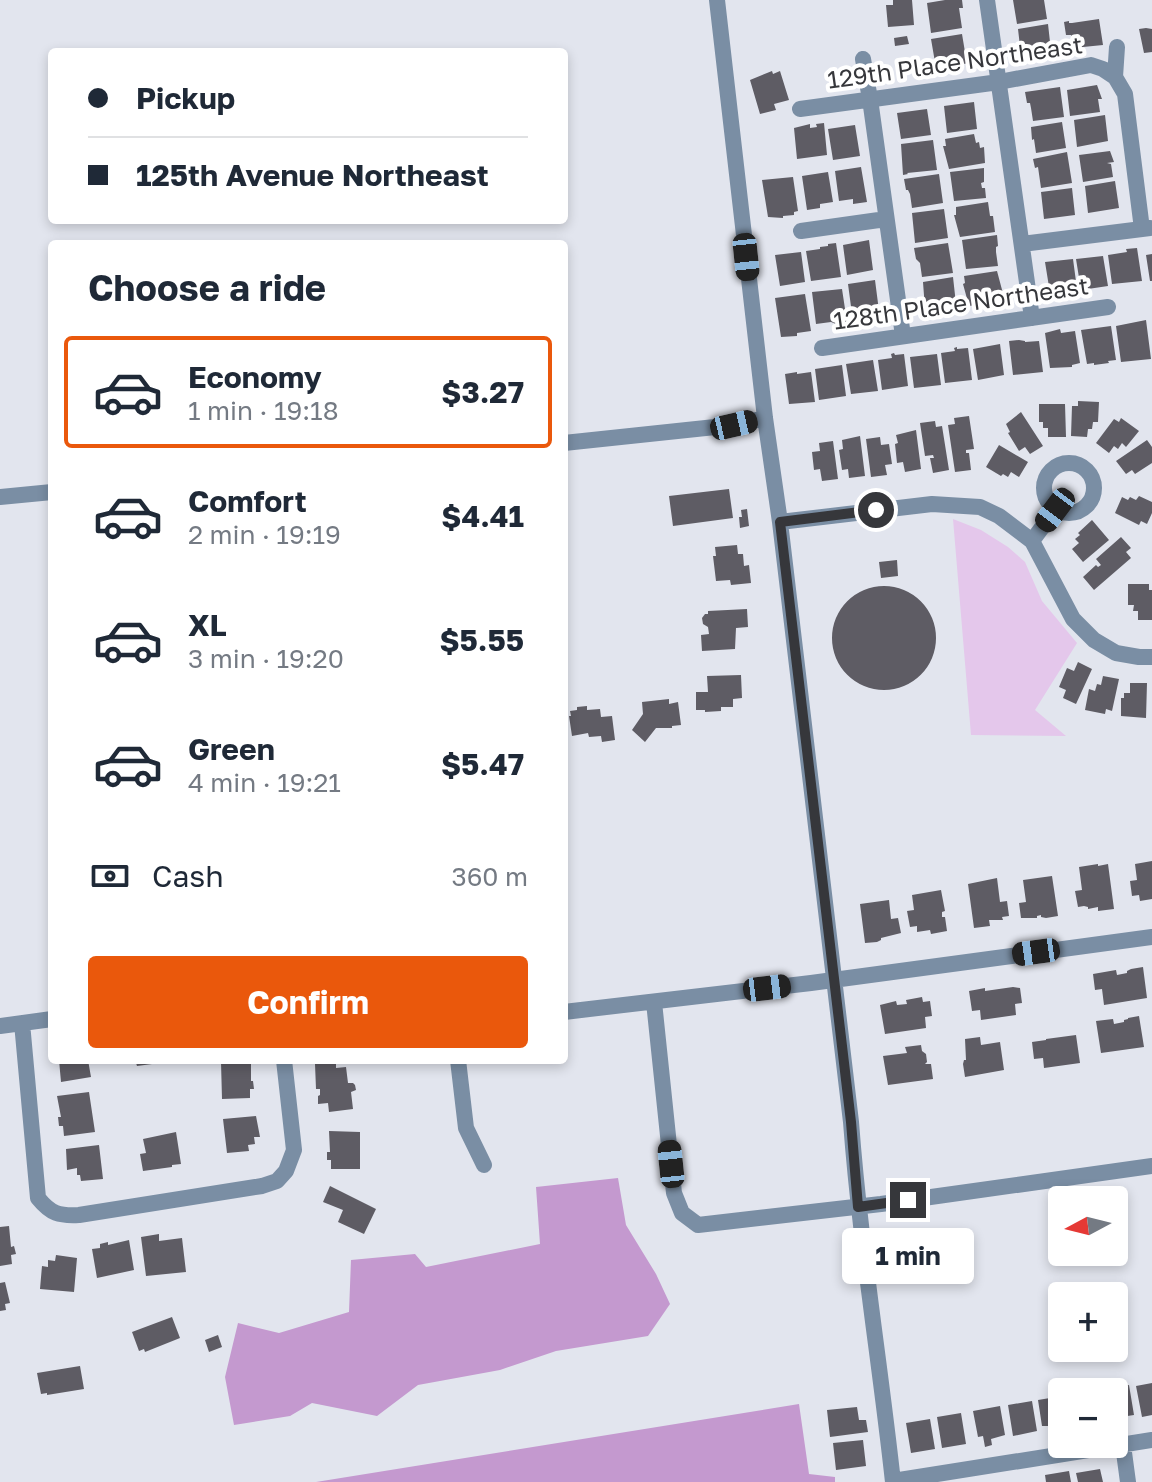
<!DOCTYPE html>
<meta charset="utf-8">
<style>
body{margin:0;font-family:"Golos Text",sans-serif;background:#f6f6f7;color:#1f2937;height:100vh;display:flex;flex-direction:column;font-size:30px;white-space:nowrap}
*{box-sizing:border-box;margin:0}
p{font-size:26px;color:#747a83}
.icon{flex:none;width:44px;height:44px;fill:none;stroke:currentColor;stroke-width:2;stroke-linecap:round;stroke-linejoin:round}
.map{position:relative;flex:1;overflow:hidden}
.side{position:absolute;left:48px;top:240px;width:520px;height:824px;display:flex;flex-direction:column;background:#fff;border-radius:8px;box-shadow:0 4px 12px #0003}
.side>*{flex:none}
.hud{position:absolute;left:48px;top:48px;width:520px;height:176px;border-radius:8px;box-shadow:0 4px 12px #0003;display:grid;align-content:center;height:176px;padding:0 40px;background:#fff}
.needle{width:52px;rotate:263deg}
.buttons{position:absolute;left:1048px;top:1186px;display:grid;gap:16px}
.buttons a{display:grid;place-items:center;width:80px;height:80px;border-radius:8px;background:#fff;box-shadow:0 4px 12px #0003;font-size:40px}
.end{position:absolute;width:36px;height:36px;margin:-18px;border:10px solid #36373b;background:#fff;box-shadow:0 0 0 4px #fff}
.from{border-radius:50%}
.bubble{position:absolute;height:56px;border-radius:8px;background:#fff;box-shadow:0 4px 12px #0003;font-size:26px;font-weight:700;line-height:56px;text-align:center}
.car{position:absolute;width:24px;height:48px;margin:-24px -12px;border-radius:10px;box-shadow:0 0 6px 2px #0007;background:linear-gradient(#222 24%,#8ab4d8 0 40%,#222 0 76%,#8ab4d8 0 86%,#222 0)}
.hud b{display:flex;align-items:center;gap:28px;height:76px;font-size:30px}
.hud b+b{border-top:2px solid #e0e1e3}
.hud i{width:20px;height:20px;background:#1f2937}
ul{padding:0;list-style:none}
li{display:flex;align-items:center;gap:24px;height:112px;margin:0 16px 12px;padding:0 24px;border:4px solid transparent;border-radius:8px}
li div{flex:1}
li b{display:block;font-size:30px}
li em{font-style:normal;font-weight:700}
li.current{border-color:#ea580c}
li>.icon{width:72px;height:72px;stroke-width:1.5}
h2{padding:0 40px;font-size:36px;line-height:96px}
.pay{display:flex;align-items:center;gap:20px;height:88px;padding:0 40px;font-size:30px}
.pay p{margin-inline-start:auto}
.button{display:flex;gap:16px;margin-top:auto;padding:16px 40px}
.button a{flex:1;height:92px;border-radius:8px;background:#ea580c;color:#fff;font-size:32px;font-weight:700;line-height:92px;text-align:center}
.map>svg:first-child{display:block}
</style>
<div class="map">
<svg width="1152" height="1482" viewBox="0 0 1152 1482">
<rect width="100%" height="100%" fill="#e2e5ee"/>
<path fill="#e4c7eb" d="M953,519L981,530L1008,547L1025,562L1042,601L1077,643L1035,710L1066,736L971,735Z"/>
<path fill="#c499cf" d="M618,1178L626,1225L656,1274L670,1304L648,1336L556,1351L500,1370L418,1385L377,1416L312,1403L290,1416L234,1425L225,1377L238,1323L279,1333L349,1312L351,1260L415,1254L426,1267L540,1244L536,1187Z
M799,1404L809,1474L835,1477V1482H316Z"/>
<path fill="#5e5c64" d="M893,0H912L914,25L888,27L886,5H893Z
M945,0H962L963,8H959L962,28L931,33L927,3Z
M1013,0H1044L1047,19L1017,24Z
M1099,19L1103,45L1073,48L1071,35H1066L1064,22L1069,21V23H1072Z
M1048,24L1051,51L1021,55L1018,29Z
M1146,28L1152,29V52L1144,53L1139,29Z
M962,34L965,52H968L970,63L936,68L931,39Z
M907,36L909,44L895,46L894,38Z
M772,71L773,74L780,71L789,100L774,104L776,110L760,114L750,80Z
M1097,85L1102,99H1098L1100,112L1070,116L1067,90Z
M1060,87L1064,117L1033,121L1031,108L1030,103H1027L1025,92Z
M974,102L977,129L947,133L944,106Z
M927,109L931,135L901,139L897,113Z
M1105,115L1108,141L1077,147L1074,120Z
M1062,122L1066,148L1036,153L1034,139L1032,140L1031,127Z
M824,123L827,155L797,159L794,128L810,124V128L817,127L816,124Z
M855,125L860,156L833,160L828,129Z
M974,134L976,143L979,142L980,148L984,147L985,163L949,169L943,146H946L945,139Z
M933,140L937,170L907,173L908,174L903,175L901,144Z
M1110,151L1114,162L1107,163L1111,164L1113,177L1083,182L1079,155Z
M1067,152L1072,183L1041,188L1038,167L1035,168L1033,159Z
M861,167L867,202L853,204V199L839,201L835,171Z
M984,168V182L981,183L982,188H985L986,198L954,201L950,172Z
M828,172L833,202L820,204V208L807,210L802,176Z
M939,174L943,203L912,208L910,194L908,190H906L904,179Z
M793,177L798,211L794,212V215L783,216V218L768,217L762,180Z
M1115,181L1119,208L1088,213L1085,186Z
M1072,188L1075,215L1044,219L1041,192Z
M988,202L990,216H993L995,232L960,237L954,215H956V207Z
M944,209L948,238L915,243L912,213Z
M997,235L998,246L996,247V252L998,266L966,269L962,240Z
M869,240L873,270L847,275L843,245Z
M836,243L841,277L811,281L806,251L820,249V247L828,246V244Z
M948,243L953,273L922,277L920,263L916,259L914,248Z
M1137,248L1142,281L1112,284L1108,255L1127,252L1126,249Z
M801,252L805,282L780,286L775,255Z
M1152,254V281H1150L1146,255Z
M1103,256L1108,286L1081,290L1076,259Z
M1073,259L1077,289L1050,293L1045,262Z
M997,271L1005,301L969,306L963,284L965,283L964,276Z
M953,277L956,304L925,309L923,282Z
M875,280L879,311L866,315V312L852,314L848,284Z
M842,289L847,322L836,324L831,322L816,324L812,292Z
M805,294L811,331L797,333V336L781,337L775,298Z
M1146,320L1151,359L1121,362L1116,326Z
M1111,326L1116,360L1108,361L1109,363L1094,365V363L1087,364L1081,330Z
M1060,329L1061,333L1075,331L1080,363L1072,365V367L1050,368L1045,333Z
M1019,340L1025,341V342L1039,341L1043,372L1013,375L1009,341Z
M1000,344L1004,375L978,380L973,349Z
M957,347V349L968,348L972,380L945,383L941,353L955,351L954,348Z
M894,353L895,355L904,354L908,386L882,390L878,360L892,358L891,354Z
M937,354L941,385L914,388L910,357Z
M873,360L878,391L851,394L846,364Z
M842,365L846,396L819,400L815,369Z
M797,372V374L811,372L815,402L789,404L785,374Z
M1078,401L1099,402L1098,422H1093L1092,429H1088L1087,437L1071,436L1072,406H1078Z
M1039,404H1065L1066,437H1048V428H1043V422H1039Z
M1021,412L1043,446L1030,454L1025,447L1019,451L1008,433L1010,432L1006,424Z
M969,416L974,449L966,450V453H969L971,470L955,472L948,425L955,424L954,418Z
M1121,418L1139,431L1126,447L1122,443L1118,449L1114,446L1109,453L1096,443L1114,419L1119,422Z
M935,421L936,427L942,426L949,470L933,473L930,458H934L933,455L925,456L920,423Z
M916,430L921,469L905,472L903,462L897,463L895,444L898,443L896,435Z
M860,436L865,476L849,478L848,469L842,470L839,450L843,449L842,440Z
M880,437L881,445L889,444L892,464L885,465L887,475L871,477L866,439Z
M1147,440L1152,447V463L1135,474L1132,470L1126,474L1116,461Z
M833,441L838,479L822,481L820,469L814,470L812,452L820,451L819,443Z
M999,445L1028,462L1019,477L1011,472L1008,477L1003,474L1001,476L986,467Z
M729,489L733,518L673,526L669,496Z
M1139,496L1152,502V513L1147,524L1141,521L1139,525L1115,513L1122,497L1128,500L1130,497L1136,500Z
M747,509L749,526L740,528L739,517H742L741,510Z
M1092,520L1109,540L1083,562L1072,549L1079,543L1075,539L1080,535L1078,533Z
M1121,537L1131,548L1126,552L1131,558L1094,590L1083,577L1096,565L1098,567L1101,565L1096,559Z
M737,545L738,554H743L744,566L749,565L751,583L731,585L730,580L716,581L713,556H716L715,547Z
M897,560L898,576L881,578L879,562Z
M1128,584H1149V590H1152V620H1138V611H1133L1134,605H1128Z
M832 638a52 52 0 1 1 104 0a52 52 0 1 1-104 0Z
M747,609L748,627L736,628L735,649L702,651L701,635L709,634L708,627L703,624L702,618L705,614H708V611Z
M1078,662L1092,669L1076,704L1063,698L1066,690L1059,687L1067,668L1074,671Z
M741,675L742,698L733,699V707H721V711L705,712V710H696V692H708L707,676Z
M1103,676L1119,679L1112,711L1106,709L1105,714L1085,710L1089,689L1095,691L1097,684L1101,685Z
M1130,683H1147L1146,718L1121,716V698H1124V693H1130Z
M669,699V704L678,702L681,725L672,726V728H656L645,742L632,730L643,714L642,702Z
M587,706V710L600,709L601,717L612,716L615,740L602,742L601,736L589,737L588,733L572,736L569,716H571L570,711L577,710V707Z
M1152,861V899L1140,901L1139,895L1132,896L1130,881L1137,880L1135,864Z
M1098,864V866L1108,864L1114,909L1098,911V907L1088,909V907L1084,906L1078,907L1075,891L1082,890L1079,867Z
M1052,876L1058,916L1046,918L1041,917V915L1037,916V918H1021L1019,903L1026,902L1023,880Z
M997,878L1000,902L1007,901L1009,916L1002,917L1003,920H989L990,926L974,928L968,884Z
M941,890L945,911L942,912V917H945L947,931L931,934L930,930L917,932V926L910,927L907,911L914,910L912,895Z
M889,900L891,919L898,918L901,933L881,938V940L877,942L865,943L860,904Z
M1143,967L1147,998L1104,1005L1102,989L1095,990L1093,974L1116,970L1117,975L1127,973V971L1131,969Z
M1013,987L1020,988L1022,1003L1015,1004L1016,1015L981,1020L980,1010L972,1011L969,991L985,988V991Z
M922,997L923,1002L930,1001L932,1016L925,1017L926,1028L885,1034L880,1005L896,1001L897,1005L907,1004L906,1000Z
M1139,1016L1144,1047L1101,1053L1096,1021L1113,1019L1114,1024L1124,1022V1020L1128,1019V1018Z
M1076,1035L1080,1063L1044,1068L1043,1058L1034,1059L1032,1042L1046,1040V1039Z
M980,1037L981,1045L1000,1042L1004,1070L965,1077L963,1064L964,1060H966L965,1039Z
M921,1045L922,1051L926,1054L927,1062L925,1064H931L933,1079L888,1085L883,1056L907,1053L905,1047Z
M59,1060H88L91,1077L61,1082Z
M135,1060H167V1062L137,1066Z
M251,1061V1081H253L254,1089H250V1098L222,1099L221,1062Z
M336,1061V1068L346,1067L348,1083H353L355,1085L356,1090L351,1092L353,1109L329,1112L328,1103L318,1104V1096L320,1095V1089H316L315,1064Z
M89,1092L95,1132L64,1136L63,1126H59L58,1117H61L57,1096Z
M256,1116L260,1137H254L255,1144L248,1145L249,1151L227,1153L223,1119Z
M329,1131L360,1132V1169H331V1160H327V1152H330Z
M176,1132L181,1164L172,1165V1167L143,1171L140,1154L146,1153L143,1139Z
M99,1145L103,1179L81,1181L80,1175H77V1168L67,1170L66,1149Z
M330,1186L376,1209L364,1234L338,1222L343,1210L323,1202Z
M9,1226L11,1247L14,1246L16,1254L11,1255L12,1264L0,1266V1227Z
M159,1234V1241L182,1238L186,1272L146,1276L141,1237Z
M129,1240L134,1270L97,1278L92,1249L100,1248V1244L108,1242V1245Z
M56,1255L77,1258L74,1292L40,1289L42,1266L48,1267V1260L55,1261Z
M5,1282L10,1303L5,1304L6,1310L0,1311V1283Z
M172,1317L180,1338L145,1352L144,1349L139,1351L132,1332Z
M218,1335L222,1347L209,1352L205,1340Z
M80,1366L84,1389L47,1395V1393L41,1394L37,1373Z
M1152,1383V1415L1142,1417L1136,1386Z
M1129,1385L1134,1415L1114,1418V1392H1106L1105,1389Z
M1062,1396V1427L1056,1428L1057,1435L1049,1436L1048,1426H1042L1038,1400Z
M1032,1401L1037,1431L1013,1436L1008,1405Z
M1000,1406L1005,1435L991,1439L992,1445L985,1447L983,1436L978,1437L973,1411Z
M857,1407L859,1420H866L868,1432L830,1437L827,1410Z
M961,1413L966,1444L942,1448L937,1417Z
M930,1419L935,1449L911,1453L906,1423Z
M863,1440L866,1466L836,1470L833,1443Z
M1100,1469L1103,1482H1078L1076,1473Z
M1069,1471L1071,1482H1046L1045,1475Z"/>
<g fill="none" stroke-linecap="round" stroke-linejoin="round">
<path stroke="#7a8ea4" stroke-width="16" d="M717,0L765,418L780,522L851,1122C860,1243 880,1362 893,1482
M987,0L1032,318
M1117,47L1115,77L1125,94L1142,229
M863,59L870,99L903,336
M800,109L999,82L1091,65L1103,69L1115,77
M801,231L886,219
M1022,244L1150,228
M822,348L1108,307
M564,443L734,425L765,418
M1044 488a25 25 0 1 1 50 0a25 25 0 1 1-50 0Z
M0,497L52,492
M780,522L932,504L980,507L999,516L1032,541L1073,619L1094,640L1116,653L1139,657H1152
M1032,541L1055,510
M654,1002L674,1193L682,1213L698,1225L881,1204L1152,1166
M564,1012L811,983L1152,937
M22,1023L38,1198C51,1214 59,1216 79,1215L262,1186L277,1181L286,1171L294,1150L284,1060
M0,1026L52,1019
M458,1060L466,1128L484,1165
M1123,1445L1128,1482
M893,1481L1152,1440"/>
</g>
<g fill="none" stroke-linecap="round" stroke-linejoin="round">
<path stroke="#36373b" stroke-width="10" d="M876,510L780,522L851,1122L858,1207L908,1200"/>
</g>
<g text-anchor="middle" stroke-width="8" stroke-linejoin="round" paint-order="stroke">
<g font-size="24" fill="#36373b" stroke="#fff">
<text transform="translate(955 63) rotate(-8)" y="8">129th Place Northeast</text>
<text transform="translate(961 304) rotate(-8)" y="8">128th Place Northeast</text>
</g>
</g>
</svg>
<div class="buttons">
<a><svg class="needle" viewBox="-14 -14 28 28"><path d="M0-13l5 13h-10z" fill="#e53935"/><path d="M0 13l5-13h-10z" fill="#747a83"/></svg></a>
<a>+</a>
<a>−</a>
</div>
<i class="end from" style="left:876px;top:510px"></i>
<i class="end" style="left:908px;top:1200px"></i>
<div class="bubble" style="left:842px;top:1228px;width:132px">1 min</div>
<i class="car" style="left:746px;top:257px;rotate:174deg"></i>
<i class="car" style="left:734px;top:425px;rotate:77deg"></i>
<i class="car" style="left:1055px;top:510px;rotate:217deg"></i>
<i class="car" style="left:1036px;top:952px;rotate:262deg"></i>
<i class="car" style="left:767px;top:988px;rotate:83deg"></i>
<i class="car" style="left:671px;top:1164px;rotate:354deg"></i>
<div class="hud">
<b><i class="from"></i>Pickup</b>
<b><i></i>125th Avenue Northeast</b>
</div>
<section class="side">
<h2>Choose a ride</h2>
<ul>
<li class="current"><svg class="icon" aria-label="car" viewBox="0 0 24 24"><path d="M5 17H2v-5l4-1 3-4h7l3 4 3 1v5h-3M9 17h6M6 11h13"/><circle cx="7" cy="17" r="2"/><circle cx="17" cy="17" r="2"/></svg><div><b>Economy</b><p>1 min · 19:18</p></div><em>$3.27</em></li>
<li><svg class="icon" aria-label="car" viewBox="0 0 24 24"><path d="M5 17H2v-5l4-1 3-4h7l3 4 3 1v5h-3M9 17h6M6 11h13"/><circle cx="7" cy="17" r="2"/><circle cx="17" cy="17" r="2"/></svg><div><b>Comfort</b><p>2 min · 19:19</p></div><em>$4.41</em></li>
<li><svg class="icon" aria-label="car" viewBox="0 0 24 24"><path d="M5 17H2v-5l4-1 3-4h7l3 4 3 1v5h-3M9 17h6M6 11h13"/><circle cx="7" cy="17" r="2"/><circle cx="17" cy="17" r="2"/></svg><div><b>XL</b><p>3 min · 19:20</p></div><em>$5.55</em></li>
<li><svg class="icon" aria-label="car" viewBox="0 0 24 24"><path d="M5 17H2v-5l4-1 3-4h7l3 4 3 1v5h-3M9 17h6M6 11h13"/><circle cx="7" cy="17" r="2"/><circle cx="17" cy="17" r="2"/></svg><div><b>Green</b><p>4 min · 19:21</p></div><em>$5.47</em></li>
</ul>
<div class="pay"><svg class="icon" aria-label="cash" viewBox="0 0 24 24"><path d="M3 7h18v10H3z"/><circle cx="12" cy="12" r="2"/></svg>Cash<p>360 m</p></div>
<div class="button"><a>Confirm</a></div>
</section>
</div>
